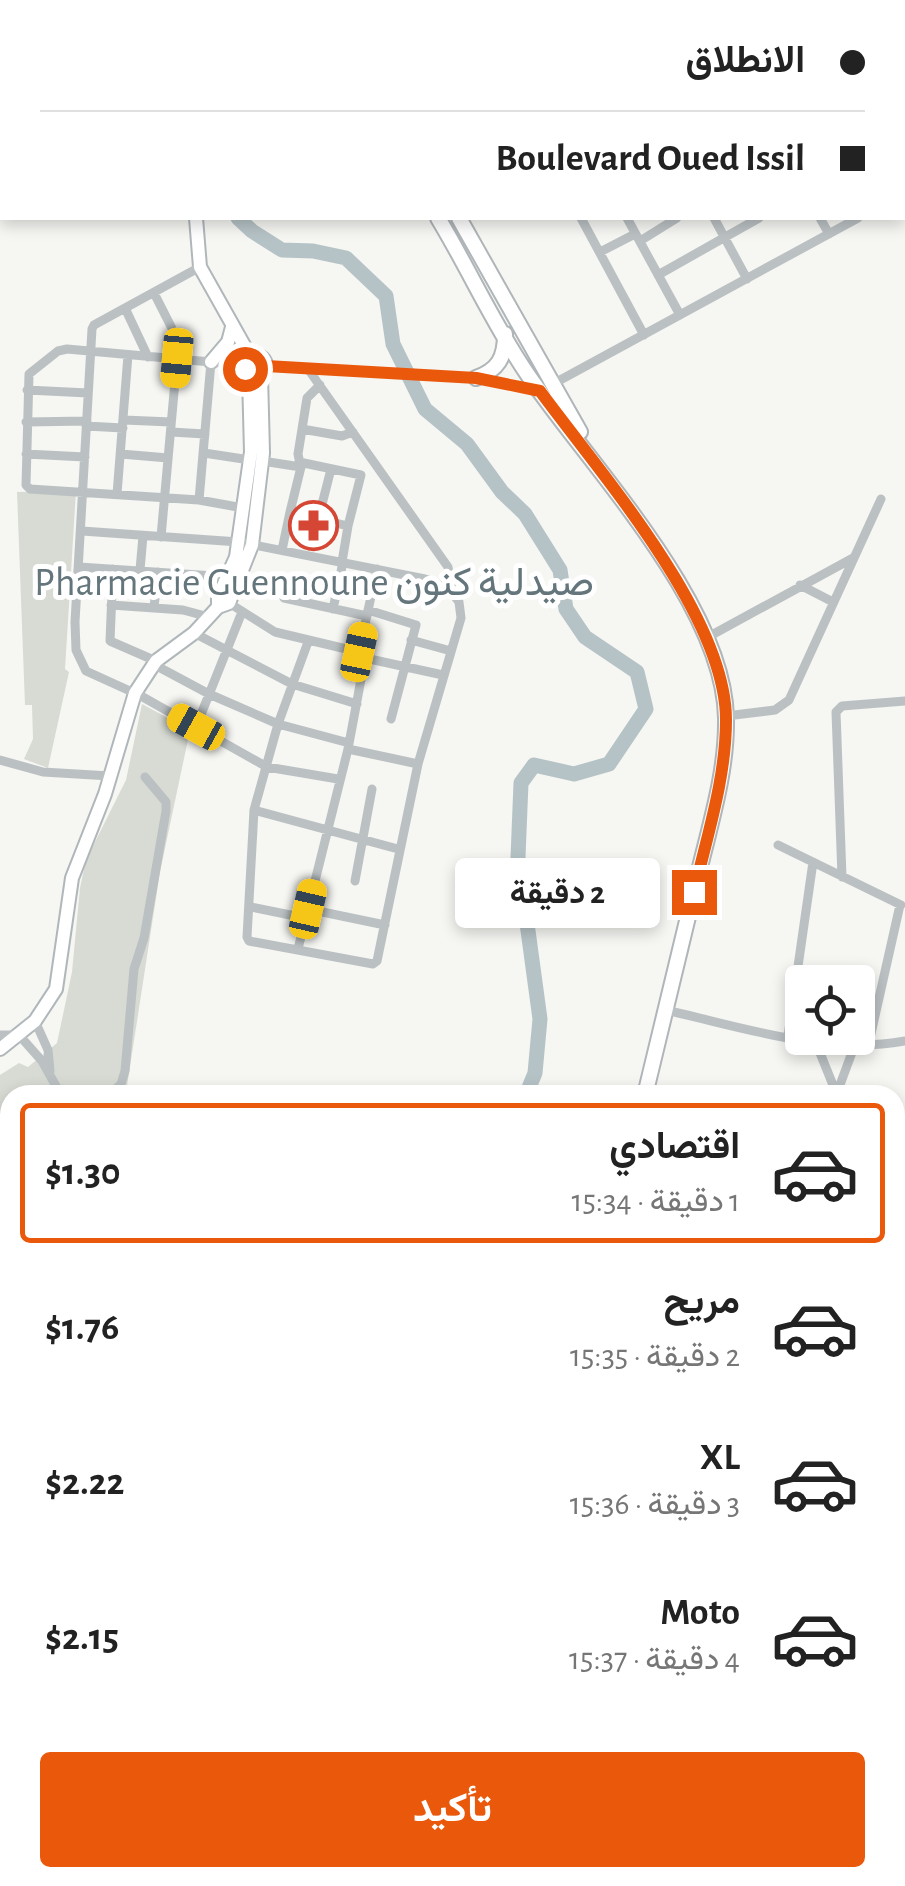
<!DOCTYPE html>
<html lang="ar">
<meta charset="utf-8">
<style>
body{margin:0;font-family:"Alegreya Sans",Vazirmatn,sans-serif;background:#f2f2f2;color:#222;direction:rtl;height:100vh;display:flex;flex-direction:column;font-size:38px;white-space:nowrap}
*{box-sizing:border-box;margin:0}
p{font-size:32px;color:#767676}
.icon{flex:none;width:55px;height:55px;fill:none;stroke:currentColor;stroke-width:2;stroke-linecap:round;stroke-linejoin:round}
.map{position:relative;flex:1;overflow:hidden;direction:ltr}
.details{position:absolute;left:0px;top:1085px;width:905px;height:802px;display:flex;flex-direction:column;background:#fff;border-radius:30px 30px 0 0;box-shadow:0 5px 15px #0003;direction:rtl}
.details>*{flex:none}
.hud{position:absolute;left:0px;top:0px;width:905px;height:220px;box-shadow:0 5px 15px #0003;direction:rtl;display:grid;align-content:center;height:220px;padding:0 40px;background:#fff}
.controls{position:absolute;left:785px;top:965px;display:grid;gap:20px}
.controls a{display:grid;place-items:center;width:90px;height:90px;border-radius:10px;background:#fff;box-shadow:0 5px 15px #0003;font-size:50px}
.end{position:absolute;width:45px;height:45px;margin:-22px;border:12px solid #ea580c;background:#fff;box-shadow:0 0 0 5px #fff}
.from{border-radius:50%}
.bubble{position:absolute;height:70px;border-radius:10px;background:#fff;box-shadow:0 5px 15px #0003;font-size:32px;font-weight:700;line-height:70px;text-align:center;direction:rtl}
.car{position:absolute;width:30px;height:60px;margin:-30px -15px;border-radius:12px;box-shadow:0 0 8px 2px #0007;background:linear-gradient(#f5c518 24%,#345 0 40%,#f5c518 0 76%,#345 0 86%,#f5c518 0)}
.hud b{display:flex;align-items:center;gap:35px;height:95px;font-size:38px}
.hud b+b{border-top:2px solid #e0e0e0}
.hud i{width:25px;height:25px;background:#222}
ul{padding:18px 0 0;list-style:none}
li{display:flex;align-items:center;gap:30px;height:140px;margin:0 20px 15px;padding:0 20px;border:5px solid transparent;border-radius:10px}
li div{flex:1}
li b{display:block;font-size:38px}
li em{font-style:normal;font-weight:700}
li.on{border-color:#ea580c}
li>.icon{width:90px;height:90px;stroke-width:1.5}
.action{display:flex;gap:20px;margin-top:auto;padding:20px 40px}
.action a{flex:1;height:115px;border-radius:10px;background:#ea580c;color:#fff;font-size:40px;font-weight:700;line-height:115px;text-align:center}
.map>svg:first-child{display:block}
</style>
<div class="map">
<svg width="905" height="1886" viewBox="0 0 905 1886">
<rect width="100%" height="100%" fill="#f6f6f3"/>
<path fill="#d7dbd3" d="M76,491L65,669L69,672L48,768L24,759L33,739L32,705H25L17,492Z
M142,704L190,730L160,872L127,1086L228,1095H10V1878H260L257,1886H0V1075L19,1063L28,1067L57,1043L72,972L80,888L86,860L126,780Z"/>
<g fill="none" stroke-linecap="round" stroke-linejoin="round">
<path stroke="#b6c3c6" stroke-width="15" d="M249,0L250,2
M238,218L252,231L282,250L313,251L346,258L386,296L393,344L425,409L467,444L502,492L525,514L560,570L566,609L585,637L637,672L646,709L609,764L574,774L534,765L521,783L518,857L540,1019L535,1073L526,1095
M309,1886L313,1878"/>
<defs>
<path id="secondary" d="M191,0V2
M196,218L200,267L250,356
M244 366a11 11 0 1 1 22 0a11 11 0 1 1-22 0Z
M211,362L228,342L232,327
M218,607V597L236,557L251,452L249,375
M0,1049L35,1021L56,989L72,878L105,794L135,693L156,661L194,633L218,607L229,603L252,545L263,453L261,375"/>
<path id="primary" d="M391,2V0
M411,2V0
M438,218C469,269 494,326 528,375C591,467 724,604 726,718C727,768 712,818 700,867C681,943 663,1019 645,1095
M459,218L580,432
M476,378C498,370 505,358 505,334
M354,1886L359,1878"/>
</defs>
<use href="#secondary" stroke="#b0b7ba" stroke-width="16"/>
<use href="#primary" stroke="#afb5b8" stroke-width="18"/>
<path stroke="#bbc1c3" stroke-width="9" d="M543,0L545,2
M595,0L597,2
M643,0L645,2
M866,0L867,2
M88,2L89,0
M529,2L530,0
M694,2L698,0
M763,2V0
M0,104L2,102
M902,140L905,144
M902,192L905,191
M581,218L644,335
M627,218L680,315
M714,218L747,279
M820,218L829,234
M640,241L677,218
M600,252L635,234
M200,267L94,325L92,329L75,622L76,650L86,671L141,696L267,767L338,779
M658,275L759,218
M154,293L188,360
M125,308L148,357
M267,366L476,378L540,391L858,218
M308,369L448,567L452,591
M27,390L88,393
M124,420L171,422
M26,422L87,421
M86,426L123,428
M302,429L342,436L353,432
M171,432L205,434
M204,453L250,460
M26,454L85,457
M121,454L168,458
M262,461L301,467L290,512L348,526L342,562
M299,462L361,475L348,526
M300,464L298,454L307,398L320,385
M117,494L128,355
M199,500L211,362
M243,508L199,500L30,489L26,485L29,374L58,351L67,349L244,365
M318,520L331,469
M82,531L239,542L425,579L441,584L453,594L459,602L461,618L418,764L377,961L373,964L249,941L247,937L254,810L278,724L308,642
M161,537L177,359
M282,550L290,512
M79,567L229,577
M113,569L110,641L156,661
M140,570L143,536
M800,585L833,602
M284,598L367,616
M229,603L275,632L359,652L365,658L443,675
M111,605L183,610L209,617
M154,607L158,572
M333,609L343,562
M368,610L416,625L391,719
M194,633L292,684L357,704
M708,637L853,558
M411,640L451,651
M359,652L377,569
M365,658L348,749L308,909L385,925
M153,664L209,694L278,724L349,743
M726,716L775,710L789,700L881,499
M196,727L242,612
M348,749L418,764
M0,760L43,772L110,776
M254,810L398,849
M778,845L901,905
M842,877L836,712L842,706L905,701
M355,881L372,789
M251,907L305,918
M298,949L306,916
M665,1010C743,1027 825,1056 905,1041
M35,1021L48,1050L50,1071
M0,1035H19L42,1061L61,1095
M788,1036L813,862
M816,1043L837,1095
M868,1047L900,905
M837,1093L854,1047
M110,1095L121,1084L125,1071L134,969L144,938L166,811V802L145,777
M0,1164L10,1152
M895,1186L905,1183
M0,1302L10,1295
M0,1322V1327
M895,1340L905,1341
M0,1574L10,1570
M0,1747L10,1750
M94,1886L95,1878
M236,1886L237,1878"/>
<use href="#secondary" stroke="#fff" stroke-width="12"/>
<use href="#primary" stroke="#fff" stroke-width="14"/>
</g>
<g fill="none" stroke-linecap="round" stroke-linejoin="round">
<path stroke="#ea580c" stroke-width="12" d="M245,369L252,376L261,375L266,366L476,378L540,391C601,474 726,616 726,720C726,778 707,836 694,892"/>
</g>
<defs>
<symbol id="pharmacy-ring" viewBox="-11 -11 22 22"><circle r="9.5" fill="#fff" stroke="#d54634" stroke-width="1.5"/><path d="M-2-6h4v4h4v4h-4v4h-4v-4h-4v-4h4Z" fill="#d54634"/></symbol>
</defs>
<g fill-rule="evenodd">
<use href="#pharmacy-ring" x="286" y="498" width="55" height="55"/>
</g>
<g text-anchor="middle" stroke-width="10" stroke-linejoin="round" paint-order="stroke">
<g font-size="40" fill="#64757c" stroke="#fff">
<text x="314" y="595">Pharmacie Guennoune صيدلية كنون</text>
</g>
</g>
</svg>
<div class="controls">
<a><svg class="icon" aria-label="locate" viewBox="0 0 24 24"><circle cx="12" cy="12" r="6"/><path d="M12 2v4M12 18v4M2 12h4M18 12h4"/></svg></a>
</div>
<i class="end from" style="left:245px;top:369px"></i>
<i class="end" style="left:694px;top:892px"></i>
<div class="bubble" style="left:455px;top:858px;width:205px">2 دقيقة</div>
<i class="car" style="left:177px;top:358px;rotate:185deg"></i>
<i class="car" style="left:359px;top:652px;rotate:12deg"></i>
<i class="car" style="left:196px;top:727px;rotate:299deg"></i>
<i class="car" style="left:308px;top:909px;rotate:13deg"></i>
<div class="hud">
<b><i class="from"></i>الانطلاق</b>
<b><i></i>Boulevard Oued Issil</b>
</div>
<section class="details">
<ul>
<li class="on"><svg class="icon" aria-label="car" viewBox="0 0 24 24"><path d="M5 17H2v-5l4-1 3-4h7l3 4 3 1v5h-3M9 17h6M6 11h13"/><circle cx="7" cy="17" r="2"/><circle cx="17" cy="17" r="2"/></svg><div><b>اقتصادي</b><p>1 دقيقة · 15:34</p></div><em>$1.30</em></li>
<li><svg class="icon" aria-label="car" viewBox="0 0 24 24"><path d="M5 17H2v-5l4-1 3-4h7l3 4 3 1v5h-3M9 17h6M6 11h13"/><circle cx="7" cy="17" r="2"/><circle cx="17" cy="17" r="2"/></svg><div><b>مريح</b><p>2 دقيقة · 15:35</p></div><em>$1.76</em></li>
<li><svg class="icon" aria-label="car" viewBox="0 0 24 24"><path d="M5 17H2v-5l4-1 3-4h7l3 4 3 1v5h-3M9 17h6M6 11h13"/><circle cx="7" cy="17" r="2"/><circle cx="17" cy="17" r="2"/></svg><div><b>XL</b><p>3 دقيقة · 15:36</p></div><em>$2.22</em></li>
<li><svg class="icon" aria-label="car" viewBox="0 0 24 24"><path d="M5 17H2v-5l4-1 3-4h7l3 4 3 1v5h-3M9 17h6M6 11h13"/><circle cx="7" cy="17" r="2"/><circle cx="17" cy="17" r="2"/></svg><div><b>Moto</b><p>4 دقيقة · 15:37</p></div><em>$2.15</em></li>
</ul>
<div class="action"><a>تأكيد</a></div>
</section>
</div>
